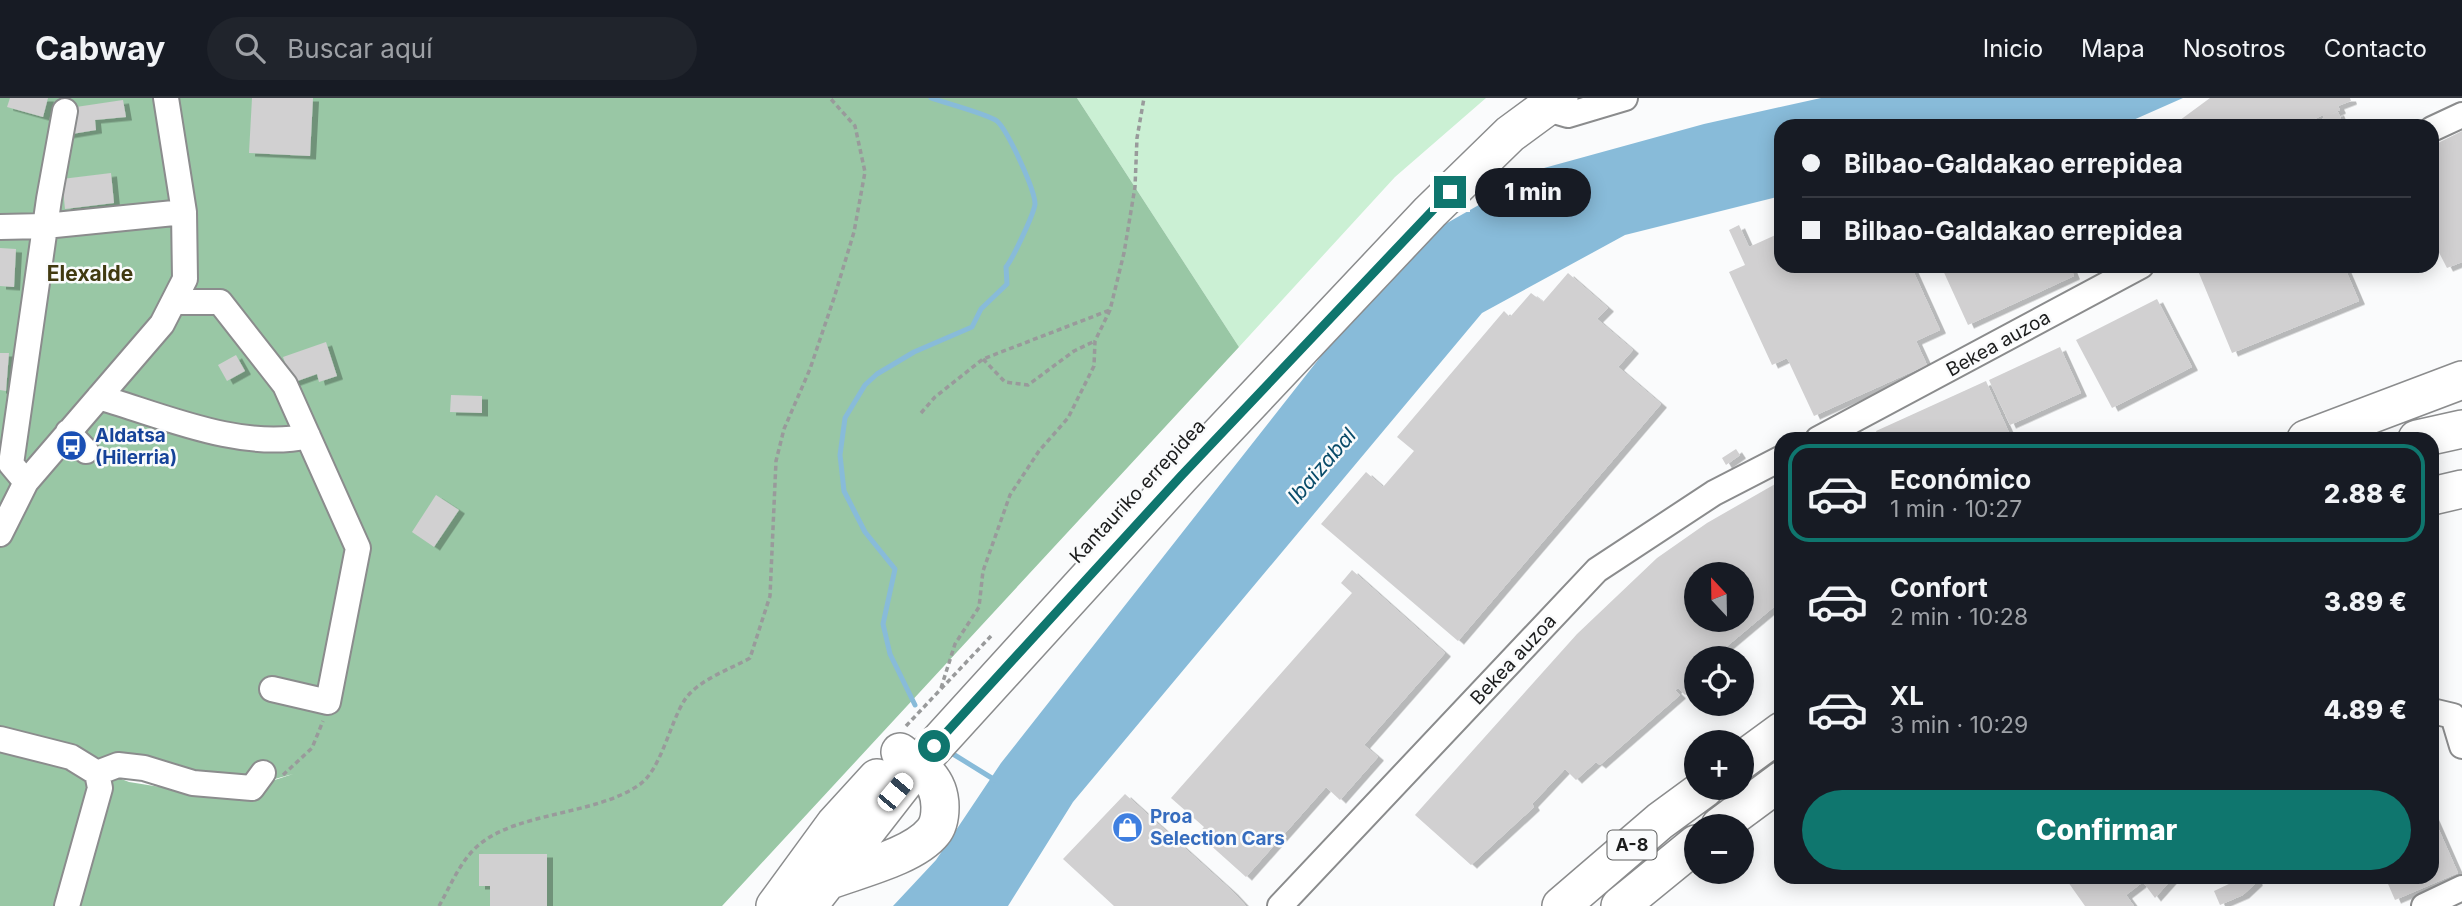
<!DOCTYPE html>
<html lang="es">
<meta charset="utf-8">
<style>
body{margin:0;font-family:Inter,sans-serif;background:#20242c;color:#f1f3f6;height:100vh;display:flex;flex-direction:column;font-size:26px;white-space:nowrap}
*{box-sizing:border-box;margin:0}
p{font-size:23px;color:#9ea1a6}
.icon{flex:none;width:38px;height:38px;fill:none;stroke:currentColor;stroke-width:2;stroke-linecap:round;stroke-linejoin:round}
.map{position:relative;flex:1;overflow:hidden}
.panel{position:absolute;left:1774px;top:334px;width:665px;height:452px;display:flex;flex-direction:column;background:#171b24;border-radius:21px;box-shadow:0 4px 18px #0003}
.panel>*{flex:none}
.top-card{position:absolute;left:1774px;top:21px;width:665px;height:154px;border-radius:21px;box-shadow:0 4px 18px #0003;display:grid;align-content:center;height:154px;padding:0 28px;background:#171b24}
.needle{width:46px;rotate:338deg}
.tools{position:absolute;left:1684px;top:464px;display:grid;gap:14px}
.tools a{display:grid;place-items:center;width:70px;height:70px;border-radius:50%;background:#171b24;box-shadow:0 4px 18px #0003;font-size:35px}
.end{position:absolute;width:32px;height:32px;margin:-16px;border:9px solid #0f766e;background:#fff;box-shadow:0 0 0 4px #fff}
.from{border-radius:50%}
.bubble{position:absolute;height:49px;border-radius:24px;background:#171b24;box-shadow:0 4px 18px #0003;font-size:23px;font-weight:800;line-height:49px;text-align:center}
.car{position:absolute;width:21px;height:42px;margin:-21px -10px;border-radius:9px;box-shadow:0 0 5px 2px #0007;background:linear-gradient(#fff 24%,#345 0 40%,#fff 0 76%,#345 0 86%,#fff 0)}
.top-card b{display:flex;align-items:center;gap:24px;height:66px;font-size:26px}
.top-card b+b{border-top:2px solid #363941}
.top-card i{width:18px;height:18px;background:#f1f3f6}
ul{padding:12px 0 0;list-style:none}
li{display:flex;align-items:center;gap:21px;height:98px;margin:0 14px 10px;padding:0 14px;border:4px solid transparent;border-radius:21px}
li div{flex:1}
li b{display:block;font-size:26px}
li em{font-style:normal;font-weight:800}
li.current{border-color:#0f766e}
li>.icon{width:63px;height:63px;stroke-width:1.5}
.cta{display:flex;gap:14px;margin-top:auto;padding:14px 28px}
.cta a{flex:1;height:80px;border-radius:42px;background:#0f766e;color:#fff;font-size:28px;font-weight:800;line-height:80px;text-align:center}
header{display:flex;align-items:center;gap:42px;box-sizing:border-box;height:98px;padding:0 35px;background:#171b24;border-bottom:2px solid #363941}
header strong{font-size:33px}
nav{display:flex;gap:38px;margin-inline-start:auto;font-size:24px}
.search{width:490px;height:63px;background:#20242c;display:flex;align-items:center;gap:18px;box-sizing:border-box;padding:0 24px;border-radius:38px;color:#9ea1a6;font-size:26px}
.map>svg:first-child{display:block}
</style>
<header>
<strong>Cabway</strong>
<div class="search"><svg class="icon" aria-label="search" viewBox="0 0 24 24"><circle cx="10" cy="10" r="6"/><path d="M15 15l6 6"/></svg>Buscar aquí</div>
<nav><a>Inicio</a><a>Mapa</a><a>Nosotros</a><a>Contacto</a></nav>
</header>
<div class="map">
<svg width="2462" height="808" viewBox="0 0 2462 808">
<defs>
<filter id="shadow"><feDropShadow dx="6" dy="3.5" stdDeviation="0" flood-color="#0004"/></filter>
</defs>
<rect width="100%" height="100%" fill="#fafbfc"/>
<path fill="#cbf0d4" d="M1077,0H1486L1395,79L1239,249Z"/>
<path fill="#99c7a5" d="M0,0H1077L1239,249L722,808H0V651L81,665L129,684L223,699L293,676L239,691L0,649Z"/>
<path fill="#88bbd9" d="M1821,0H2183L2131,23L2103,28H1782L1781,98L1625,137L1482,215L1073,704L1008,808H893L936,762L1001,665L1384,178L1440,129L1544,70L1704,26Z"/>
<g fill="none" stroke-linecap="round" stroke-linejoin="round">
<path stroke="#88bbd9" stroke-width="5" d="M915,607L890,556L883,526L895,471L865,434L844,393L840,357L845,320L865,287L877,276L914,254L972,229L981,211L1007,186L1006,169C1012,162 1034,116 1035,106C1035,92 1008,33 997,23C987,16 945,5 931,0
M953,656L995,682"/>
</g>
<path fill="#d1d0d1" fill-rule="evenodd" filter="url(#shadow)" d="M10,0H48L43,19L7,9Z
M252,0H313L310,58L249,55Z
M2210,0H2350L2351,3L2338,8L2340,12L2330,17L2338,14L2344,28H2307L2324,20L2323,17L2300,28L2296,25L2172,28Z
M123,2L126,19L95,22L96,32L66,37L76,9Z
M2462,33V164L2447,170L2432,141V48Z
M111,75L114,105L65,111L62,81Z
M1739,127L1749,149L1782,134V168H1911L1940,232L1916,243L1927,267L1814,318L1787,260L1772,267L1729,174L1745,167L1729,132Z
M0,150L16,151L14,189L0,188Z
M1941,168H2070L2074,178L1968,227Z
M2196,168H2344L2359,203L2232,255Z
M1568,175L1608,210L1597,221L1633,252L1618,269L1661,306L1458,543L1321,426L1366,374L1383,389L1414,353L1397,339L1504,213L1510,219L1531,195L1543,204Z
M2157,201L2192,269L2112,310L2076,242Z
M326,244L337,278L319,284L317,276L292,285L283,259Z
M2060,249L2081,295L2010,327L1989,282Z
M0,255H9L6,293L0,292Z
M236,257L245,273L227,283L218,267Z
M1986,283L2011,339L1879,341L1876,333Z
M451,297L482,298V315L450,314Z
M1736,351L1740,357L1726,367L1722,360Z
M1782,382V502L1713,560H1696V587L1685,597L1678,590L1675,592L1680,597L1600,667L1596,664L1576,682L1565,671L1532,706L1534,709L1471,767L1415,717L1577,536L1657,460L1707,425ZM1696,476H1741V522H1696Z
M436,397L459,412L434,449L412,434Z
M1352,472L1445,555L1364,647L1378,659L1340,702L1326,689L1246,779L1198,736L1204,729L1171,700L1352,495L1341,485Z
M1125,696L1232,793L1246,808H1114L1063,761Z
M2432,716L2458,775L2395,802L2385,779H2432Z
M479,756H547V808H490V788H479Z
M2075,779H2167L2171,782L2155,800L2143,784L2126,797L2134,808H2085L2068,784Z
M2254,779L2257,784L2243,797L2220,807L2214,793L2231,785L2229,780Z"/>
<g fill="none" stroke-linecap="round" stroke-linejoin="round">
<defs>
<path id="minor" d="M1544,10L1568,17L1625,0
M2432,31L2462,17
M0,129L45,128L184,114
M174,204H220L285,287L358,450L328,604L272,591
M99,299C163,318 242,353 308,338
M68,334L86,353
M1818,341L2141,168
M26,384L11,366L49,101L65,13
M0,436L26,384L162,226L185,181L184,114L166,0
M2432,613L2453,618L2462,648
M0,641L71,659L97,675L100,690L67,808
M97,675L118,667L144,670L193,685L252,690L263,675
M1280,808L1597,472L1714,395L1782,360
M2424,808L2462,790"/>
<path id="highway" d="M2306,341L2462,282
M2417,341L2462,331
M2432,398L2462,391
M1741,663L1782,633
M1720,728L1782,682
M825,784C855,772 913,759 933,734C939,727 940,717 940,709C940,696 935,684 926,675C918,667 909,661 900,654
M775,808L835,726L877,680
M808,808L917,668L1181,378L1430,114L1510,36L1559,0
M1561,808L1660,723L1705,690
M1620,808L1696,746"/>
</defs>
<use href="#minor" stroke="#8b8c8d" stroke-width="28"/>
<use href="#highway" stroke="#8b8c8d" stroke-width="40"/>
<path stroke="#999a9b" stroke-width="3.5" stroke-dasharray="5 3.5" stroke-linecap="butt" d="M983,261L1005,284L1028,287L1074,253L1095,243
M921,315L935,299L983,261L1110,212
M941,590L955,546L979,509L983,473L1010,397L1039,353L1068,320L1094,268L1095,243L1110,212L1124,155L1135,89L1137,40L1144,0
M906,628L991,538
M283,677L312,650L323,623
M439,808C451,787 461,761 480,746C519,714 595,717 639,687C661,672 670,625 684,603C697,582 729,572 750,560L770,498L776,363L784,331L810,271L834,200L854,134L865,74L855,28L830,0"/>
<use href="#minor" stroke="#fff" stroke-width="24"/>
<use href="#highway" stroke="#fff" stroke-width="37"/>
</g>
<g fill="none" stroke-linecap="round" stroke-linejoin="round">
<path stroke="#0f766e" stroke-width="9" d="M934,648L1181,378L1450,94"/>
</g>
<defs>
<symbol id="bus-disc" viewBox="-11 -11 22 22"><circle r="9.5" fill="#1a4fb4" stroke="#fafbfc"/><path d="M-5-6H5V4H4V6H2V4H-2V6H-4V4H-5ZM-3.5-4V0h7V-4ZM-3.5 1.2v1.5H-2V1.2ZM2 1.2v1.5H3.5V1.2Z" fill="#fff"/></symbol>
<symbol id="shop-disc" viewBox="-11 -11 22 22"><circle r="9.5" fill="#3f7fe0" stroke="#fafbfc"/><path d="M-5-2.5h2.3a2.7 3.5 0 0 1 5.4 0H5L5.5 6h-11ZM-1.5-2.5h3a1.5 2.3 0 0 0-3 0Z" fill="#fff"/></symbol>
</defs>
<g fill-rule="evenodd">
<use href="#bus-disc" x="54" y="330" width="35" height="35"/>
<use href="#shop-disc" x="1110" y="712" width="35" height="35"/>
</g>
<g text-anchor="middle" stroke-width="5" stroke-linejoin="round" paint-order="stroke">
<rect fill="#fafbfc" stroke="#5e5f5f" stroke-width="2" x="1607.5" y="732.5" width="49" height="29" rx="5"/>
<g font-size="18" font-weight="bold" fill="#1b1c1c">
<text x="1632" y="753">A-8</text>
</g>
<g font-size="19" fill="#1b1c1c" stroke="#fafbfc">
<text transform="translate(1998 245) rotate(-29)" y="7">Bekea auzoa</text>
<text transform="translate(1137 393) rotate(-47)" y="7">Kantauriko errepidea</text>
<text transform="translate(1513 561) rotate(-47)" y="7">Bekea auzoa</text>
</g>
<g font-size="19" font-weight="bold" fill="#164399" stroke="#fafbfc" text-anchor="start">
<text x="95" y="344">Aldatsa<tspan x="95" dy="22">(Hilerria)</tspan></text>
</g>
<g font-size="19" font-weight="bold" fill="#366cbe" stroke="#fafbfc" text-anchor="start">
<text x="1150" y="725">Proa<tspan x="1150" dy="22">Selection Cars</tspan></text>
</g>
<g font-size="21" font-weight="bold" fill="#413a10" stroke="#fafbfc">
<text x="90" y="183">Elexalde</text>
</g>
<g font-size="21" font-style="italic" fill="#084b69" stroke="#fafbfc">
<text transform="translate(1322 368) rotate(-49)" y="7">Ibaizabal</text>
</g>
</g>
</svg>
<div class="tools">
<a><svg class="needle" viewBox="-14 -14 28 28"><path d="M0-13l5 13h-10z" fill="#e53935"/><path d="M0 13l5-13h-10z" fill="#9ea1a6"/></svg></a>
<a><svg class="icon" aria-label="locate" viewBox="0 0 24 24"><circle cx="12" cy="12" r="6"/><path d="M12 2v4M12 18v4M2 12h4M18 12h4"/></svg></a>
<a>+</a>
<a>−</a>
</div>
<i class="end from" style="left:934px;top:648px"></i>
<i class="end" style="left:1450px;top:94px"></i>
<div class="bubble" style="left:1475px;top:70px;width:116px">1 min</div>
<i class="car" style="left:895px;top:694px;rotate:40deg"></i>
<div class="top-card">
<b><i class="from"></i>Bilbao-Galdakao errepidea</b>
<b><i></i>Bilbao-Galdakao errepidea</b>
</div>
<section class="panel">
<ul>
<li class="current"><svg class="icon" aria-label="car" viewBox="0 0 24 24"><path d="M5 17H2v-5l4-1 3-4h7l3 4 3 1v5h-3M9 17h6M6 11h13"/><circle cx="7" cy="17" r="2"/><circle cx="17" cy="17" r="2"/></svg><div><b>Económico</b><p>1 min · 10:27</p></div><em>2.88 €</em></li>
<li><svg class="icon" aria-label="car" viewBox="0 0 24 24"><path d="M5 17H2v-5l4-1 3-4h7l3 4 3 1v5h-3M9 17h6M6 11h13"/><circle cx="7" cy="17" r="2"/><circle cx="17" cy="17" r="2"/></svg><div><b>Confort</b><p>2 min · 10:28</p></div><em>3.89 €</em></li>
<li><svg class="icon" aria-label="car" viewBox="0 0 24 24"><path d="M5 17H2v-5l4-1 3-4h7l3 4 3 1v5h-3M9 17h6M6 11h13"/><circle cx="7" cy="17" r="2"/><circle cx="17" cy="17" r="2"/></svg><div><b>XL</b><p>3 min · 10:29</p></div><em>4.89 €</em></li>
</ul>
<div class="cta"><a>Confirmar</a></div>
</section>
</div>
